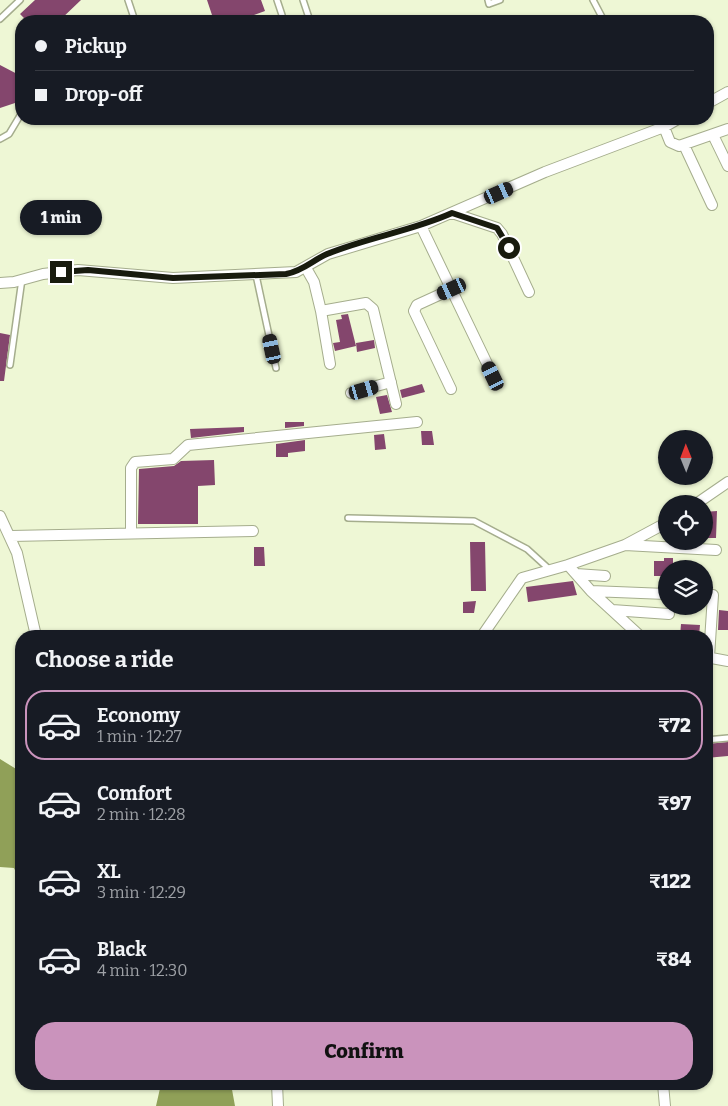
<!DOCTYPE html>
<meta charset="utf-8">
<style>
body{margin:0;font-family:Bitter,serif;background:#242831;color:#f1f3f6;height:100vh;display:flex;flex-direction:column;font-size:19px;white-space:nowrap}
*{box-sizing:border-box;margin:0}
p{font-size:16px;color:#9ea1a6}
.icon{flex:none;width:28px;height:28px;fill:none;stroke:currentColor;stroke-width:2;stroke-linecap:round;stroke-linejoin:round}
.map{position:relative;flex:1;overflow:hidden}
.details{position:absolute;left:15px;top:630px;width:698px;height:460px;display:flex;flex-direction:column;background:#171b24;border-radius:20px;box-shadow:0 1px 4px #0004}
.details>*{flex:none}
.guide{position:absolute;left:15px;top:15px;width:699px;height:110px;border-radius:20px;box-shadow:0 1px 4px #0004;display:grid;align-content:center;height:110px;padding:0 20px;background:#171b24}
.needle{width:32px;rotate:359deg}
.controls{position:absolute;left:658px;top:430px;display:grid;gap:10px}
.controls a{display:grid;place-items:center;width:55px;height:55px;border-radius:50%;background:#171b24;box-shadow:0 1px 4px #0004;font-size:25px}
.end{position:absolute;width:22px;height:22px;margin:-11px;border:6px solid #181b0e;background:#fff;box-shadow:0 0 0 2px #fff}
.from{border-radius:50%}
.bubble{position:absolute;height:35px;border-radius:18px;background:#171b24;box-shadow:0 1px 4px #0004;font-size:16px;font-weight:800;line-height:35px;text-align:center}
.car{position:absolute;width:15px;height:30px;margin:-15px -8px;border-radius:6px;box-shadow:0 0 4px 1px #0007;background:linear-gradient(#222 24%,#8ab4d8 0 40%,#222 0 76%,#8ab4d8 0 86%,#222 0)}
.guide b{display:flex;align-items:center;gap:18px;height:48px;font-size:19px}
.guide b+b{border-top:1px solid #363941}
.guide i{width:12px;height:12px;background:#f1f3f6}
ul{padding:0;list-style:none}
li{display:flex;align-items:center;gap:15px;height:70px;margin:0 10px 8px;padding:0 10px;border:2px solid transparent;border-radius:20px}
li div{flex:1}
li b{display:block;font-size:19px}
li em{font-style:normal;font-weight:800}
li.selected{border-color:#ca93bc}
li>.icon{width:45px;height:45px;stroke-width:1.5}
h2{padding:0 20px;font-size:22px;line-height:60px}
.primary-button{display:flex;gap:10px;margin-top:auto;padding:10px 20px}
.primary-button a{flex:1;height:58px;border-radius:20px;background:#ca93bc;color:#111;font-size:20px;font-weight:800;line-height:58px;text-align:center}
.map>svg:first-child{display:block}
</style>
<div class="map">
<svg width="728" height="1106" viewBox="0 0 728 1106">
<rect width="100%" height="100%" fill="#eef7d5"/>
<path fill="#90a058" d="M0,759L21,772V883L14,868L0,867Z
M161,1084H231L235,1106H156Z"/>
<path fill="#84466d" d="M35,0H81L59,21H27L20,14Z
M207,0H261L265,11L254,15L257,21H214Z
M0,65L21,76V92L15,103L0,108Z
M348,314L356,346L335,351L333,343L340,342L336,320L342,319L341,315Z
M0,333L10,335L4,381H0Z
M374,340L375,348L357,352L356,343Z
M422,384L425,392L402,398L400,390Z
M387,395L392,412L380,414L376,397Z
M285,422H304V426L285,428Z
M244,427V432L191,438L190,429Z
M421,431H432L434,445H422Z
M384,434L386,449L375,450L374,435Z
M305,440V451L288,453V457H276V444Z
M214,460L215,485L198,486V524H138L139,469L174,466L181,461Z
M717,511L716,538H704V512Z
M470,542H485L486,591H471Z
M254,547H264L265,566H254Z
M664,558H673V568L666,569V576H654V561H664Z
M573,581L577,595L528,602L526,587Z
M476,601L474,613H463V602Z
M719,610L728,611V630H718Z
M681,624L700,625L699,636H680Z
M728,742V756L706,758V744Z"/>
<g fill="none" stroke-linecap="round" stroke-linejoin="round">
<defs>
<path id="service" d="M128,0L135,21
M277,0L282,15
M303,0L310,21
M488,0L489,4L500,0
M593,0L603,19
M0,19L20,0
M0,139L9,134L21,114
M256,275L276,368
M10,365L22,279
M348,518L474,521L527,549L549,569
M706,740L728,738"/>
<path id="minor" d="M708,103L728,92
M664,127L670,142L679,146L728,129
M713,135L728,166
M684,145L712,205
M452,213L497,228L502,234L529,292
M421,226L493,376
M306,268L314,282L321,311L366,303L373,309L396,404
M0,283L14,282L43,274L78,270L173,278L296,272L328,254L421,226L545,172L664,127L678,119
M321,311L330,364
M451,389L414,311L417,305L452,289
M351,393L391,382
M696,504L728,482
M0,516L17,553L36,636
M131,533V468L135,462L173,459L188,445L417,422
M11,536L253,531
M625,545L716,550
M568,565L591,591L640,636
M576,574L605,576
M591,591L666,594
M612,610L669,614
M482,636L522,578L568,565L625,545L666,523
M706,657L728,661
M709,657L713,595
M277,1084L278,1106
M663,1084L665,1106"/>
</defs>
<use href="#service" stroke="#a5ad8d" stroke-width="8"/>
<use href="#minor" stroke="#a5ad8d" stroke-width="12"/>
<use href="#service" stroke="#fff" stroke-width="5"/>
<use href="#minor" stroke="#fff" stroke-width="10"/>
</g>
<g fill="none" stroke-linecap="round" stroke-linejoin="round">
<path stroke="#181b0e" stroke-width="6" d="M61,272L88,270L173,278L286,274C303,271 313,260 327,254C368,237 412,231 452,213L497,228L509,248"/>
</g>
</svg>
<div class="controls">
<a><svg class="needle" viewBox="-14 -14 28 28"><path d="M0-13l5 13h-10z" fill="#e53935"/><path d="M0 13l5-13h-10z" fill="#9ea1a6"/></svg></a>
<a><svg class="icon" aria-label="locate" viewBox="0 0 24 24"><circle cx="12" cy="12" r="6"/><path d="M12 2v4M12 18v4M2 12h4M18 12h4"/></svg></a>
<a><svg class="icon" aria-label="layers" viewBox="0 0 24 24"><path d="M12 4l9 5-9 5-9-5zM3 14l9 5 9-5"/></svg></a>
</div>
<i class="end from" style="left:509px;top:248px"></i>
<i class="end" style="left:61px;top:272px"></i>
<div class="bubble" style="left:20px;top:200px;width:82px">1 min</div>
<i class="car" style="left:499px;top:193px;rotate:66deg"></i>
<i class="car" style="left:452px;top:289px;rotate:245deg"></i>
<i class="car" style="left:272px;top:349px;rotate:348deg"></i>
<i class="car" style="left:493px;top:376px;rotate:334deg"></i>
<i class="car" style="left:364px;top:390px;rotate:74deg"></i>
<div class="guide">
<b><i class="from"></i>Pickup</b>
<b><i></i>Drop-off</b>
</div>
<section class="details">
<h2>Choose a ride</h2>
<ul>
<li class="selected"><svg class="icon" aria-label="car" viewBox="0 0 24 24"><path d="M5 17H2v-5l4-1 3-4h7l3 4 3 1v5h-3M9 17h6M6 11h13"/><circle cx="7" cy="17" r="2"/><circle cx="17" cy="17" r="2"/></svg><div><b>Economy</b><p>1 min · 12:27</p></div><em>₹72</em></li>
<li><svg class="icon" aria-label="car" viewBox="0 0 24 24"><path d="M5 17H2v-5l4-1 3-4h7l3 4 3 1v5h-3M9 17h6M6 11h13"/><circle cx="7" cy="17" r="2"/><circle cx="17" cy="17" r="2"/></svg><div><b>Comfort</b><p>2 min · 12:28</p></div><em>₹97</em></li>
<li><svg class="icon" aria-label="car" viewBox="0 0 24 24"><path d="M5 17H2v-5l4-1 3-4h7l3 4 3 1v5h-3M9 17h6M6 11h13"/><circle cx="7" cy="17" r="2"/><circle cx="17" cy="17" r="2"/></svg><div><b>XL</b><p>3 min · 12:29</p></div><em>₹122</em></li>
<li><svg class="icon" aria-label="car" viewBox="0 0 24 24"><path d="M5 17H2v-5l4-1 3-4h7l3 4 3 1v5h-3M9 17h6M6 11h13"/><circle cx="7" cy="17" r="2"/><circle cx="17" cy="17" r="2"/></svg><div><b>Black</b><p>4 min · 12:30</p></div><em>₹84</em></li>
</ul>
<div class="primary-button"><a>Confirm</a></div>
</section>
</div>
